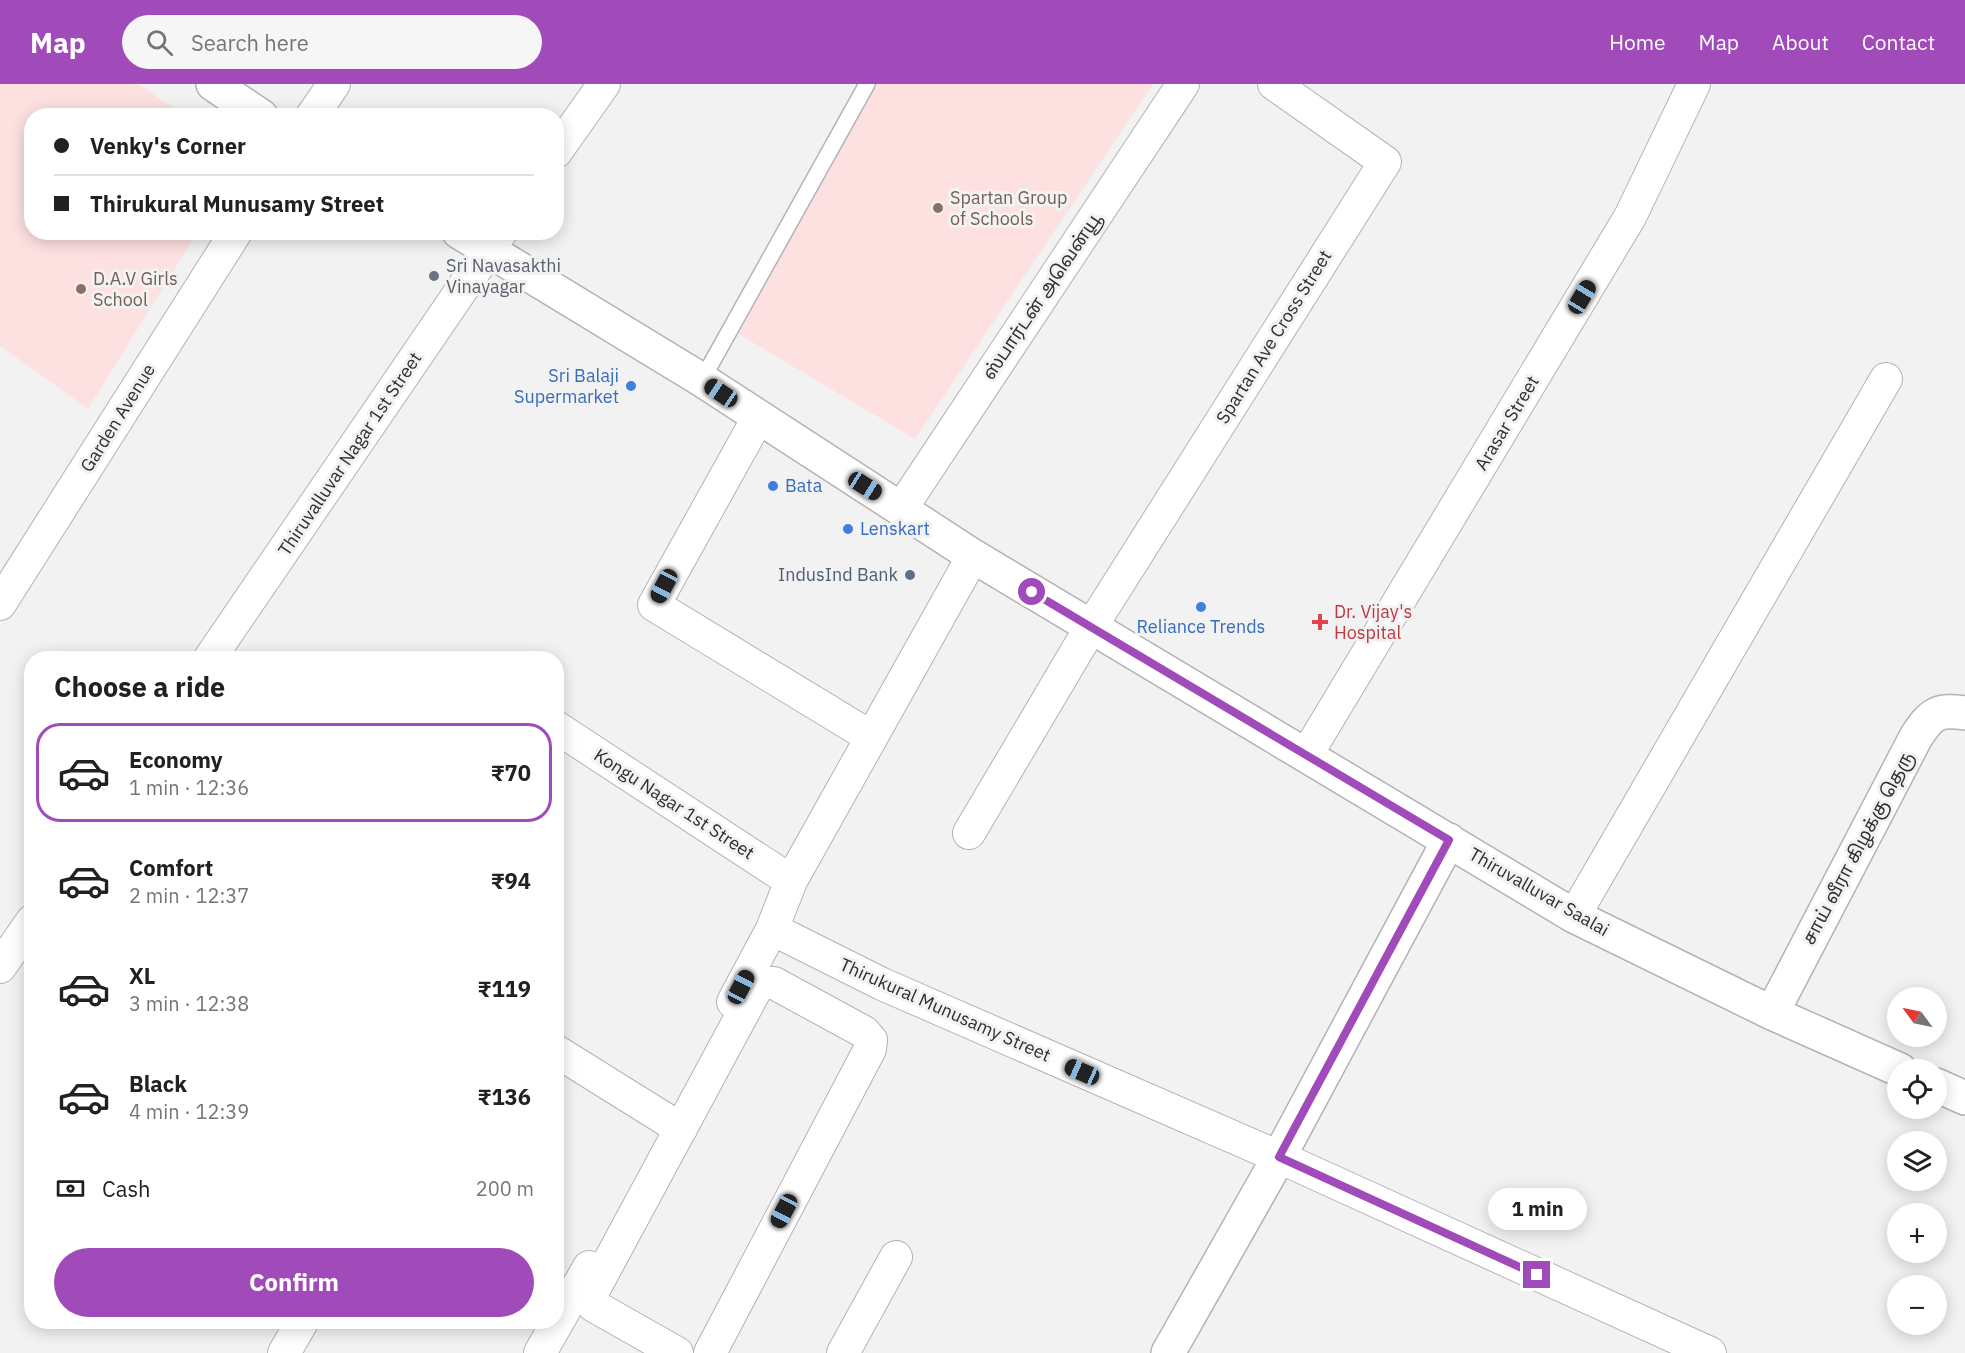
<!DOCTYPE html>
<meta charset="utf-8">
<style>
body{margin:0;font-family:"IBM Plex Sans","Noto Sans Tamil",sans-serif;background:#f6f6f6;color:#202124;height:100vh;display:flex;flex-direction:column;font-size:22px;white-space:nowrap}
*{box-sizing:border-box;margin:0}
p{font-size:20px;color:#757577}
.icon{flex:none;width:33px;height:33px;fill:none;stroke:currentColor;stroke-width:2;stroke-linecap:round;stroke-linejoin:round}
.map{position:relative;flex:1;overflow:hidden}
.drawer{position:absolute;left:24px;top:567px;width:540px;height:678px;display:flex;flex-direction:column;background:#fff;border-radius:24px;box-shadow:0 3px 15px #0003}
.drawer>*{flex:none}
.top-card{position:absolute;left:24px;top:24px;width:540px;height:132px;border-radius:24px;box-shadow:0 3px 15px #0003;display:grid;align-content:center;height:132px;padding:0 30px;background:#fff}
.needle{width:39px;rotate:303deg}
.tools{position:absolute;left:1887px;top:903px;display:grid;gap:12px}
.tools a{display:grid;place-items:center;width:60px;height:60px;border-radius:50%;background:#fff;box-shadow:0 3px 15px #0003;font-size:30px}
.end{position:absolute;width:27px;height:27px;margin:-14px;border:8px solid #a04bb9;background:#fff;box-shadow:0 0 0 3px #fff}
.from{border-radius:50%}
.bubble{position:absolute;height:42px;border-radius:21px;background:#fff;box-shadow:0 3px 15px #0003;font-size:20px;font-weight:800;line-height:42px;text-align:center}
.car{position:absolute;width:18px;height:36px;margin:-18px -9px;border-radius:8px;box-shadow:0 0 4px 2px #0007;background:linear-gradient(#222 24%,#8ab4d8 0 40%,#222 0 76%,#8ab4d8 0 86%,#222 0)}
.top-card b{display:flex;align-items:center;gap:21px;height:57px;font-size:22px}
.top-card b+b{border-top:2px solid #e0e0e0}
.top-card i{width:15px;height:15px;background:#202124}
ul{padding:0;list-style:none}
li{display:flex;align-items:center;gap:18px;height:99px;margin:0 12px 9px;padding:0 18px;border:3px solid transparent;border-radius:24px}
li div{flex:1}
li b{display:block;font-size:22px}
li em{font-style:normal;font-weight:800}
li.active{border-color:#a04bb9}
li>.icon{width:54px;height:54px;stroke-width:1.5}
h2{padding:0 30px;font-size:27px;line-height:72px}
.pay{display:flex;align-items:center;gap:15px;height:66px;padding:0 30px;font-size:22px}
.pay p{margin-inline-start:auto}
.action{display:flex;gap:12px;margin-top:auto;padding:12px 30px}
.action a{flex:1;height:69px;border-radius:36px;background:#a04bb9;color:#fff;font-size:24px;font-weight:800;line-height:69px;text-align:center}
header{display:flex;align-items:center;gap:36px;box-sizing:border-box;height:84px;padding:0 30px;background:#a04bb9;color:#fff}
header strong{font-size:28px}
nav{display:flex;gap:33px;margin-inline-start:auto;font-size:21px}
.search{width:420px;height:54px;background:#f6f6f6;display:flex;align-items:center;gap:15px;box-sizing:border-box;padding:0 21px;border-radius:33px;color:#757577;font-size:22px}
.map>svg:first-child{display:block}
</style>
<header>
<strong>Map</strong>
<div class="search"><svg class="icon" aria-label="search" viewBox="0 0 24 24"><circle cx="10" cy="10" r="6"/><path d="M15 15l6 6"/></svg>Search here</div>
<nav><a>Home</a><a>Map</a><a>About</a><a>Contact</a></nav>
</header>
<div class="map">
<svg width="1965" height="1269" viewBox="0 0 1965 1269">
<rect width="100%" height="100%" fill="#f2f2f3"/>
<path fill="#fce1e0" d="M0,0H139L183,31L32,32V148L197,149L88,325L0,262Z
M876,0H1153L915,355L737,249Z"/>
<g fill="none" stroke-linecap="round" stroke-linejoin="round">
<defs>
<path id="service" d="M702,296L867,0"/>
<path id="minor" d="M312,32L334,0
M556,68L604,0
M758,334L654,521L871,653
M901,425L1183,0
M0,520L236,148
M210,574L501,148
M556,643L791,797
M1307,670L1630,133L1694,0
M969,749L1091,543L1385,78L1274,0
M1574,832L1886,295
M772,845L882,900L1279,1073L1710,1269
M0,883L32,837
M733,918L772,845L791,797L973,472
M556,967L681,1045
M284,1269L302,1238
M540,1269L589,1183
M677,1269L594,1222L591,1211L756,905L764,899H774L864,948L871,956L870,965L710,1269
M843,1269L896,1173"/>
<path id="tertiary" d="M213,0L261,32
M459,148L702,296L973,472L1574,832L1772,929L1900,986
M1772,929L1916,653C1931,630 1937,625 1965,629
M1936,1001L1965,1014
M1168,1269L1279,1073L1449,756"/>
</defs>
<use href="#service" stroke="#b3b3b5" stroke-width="18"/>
<use href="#minor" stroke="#b3b3b5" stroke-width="34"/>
<use href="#tertiary" stroke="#b3b3b5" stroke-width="36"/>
<use href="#service" stroke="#fff" stroke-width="15"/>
<use href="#minor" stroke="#fff" stroke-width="32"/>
<use href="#tertiary" stroke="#fff" stroke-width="33"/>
</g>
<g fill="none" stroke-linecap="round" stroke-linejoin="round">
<path stroke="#a04bb9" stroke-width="8" d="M1032,508L1449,756L1279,1073L1537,1191"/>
</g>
<g fill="#8d6e63" stroke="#f2f2f3" stroke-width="2">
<circle cx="938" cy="124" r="6"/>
<circle cx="81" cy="205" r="6"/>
</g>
<circle fill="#6b7280" stroke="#f2f2f3" stroke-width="2" cx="434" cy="192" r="6"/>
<g fill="#3f7fe0" stroke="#f2f2f3" stroke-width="2">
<circle cx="631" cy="302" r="6"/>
<circle cx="773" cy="402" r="6"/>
<circle cx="848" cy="445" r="6"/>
<circle cx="1201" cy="523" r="6"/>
</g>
<circle fill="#5c6f8a" stroke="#f2f2f3" stroke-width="2" cx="910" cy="491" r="6"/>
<path fill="#e0444e" stroke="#f2f2f3" stroke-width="2" d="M1317 529h6v6h6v6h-6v6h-6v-6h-6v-6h6z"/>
<g text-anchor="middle" stroke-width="6" stroke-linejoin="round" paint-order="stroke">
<g font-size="18" fill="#785e54" stroke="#f2f2f3" text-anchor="start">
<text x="950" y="120">Spartan Group<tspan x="950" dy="21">of Schools</tspan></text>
<text x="93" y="201">D.A.V Girls<tspan x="93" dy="21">School</tspan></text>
</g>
<g font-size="18" fill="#5b616d" stroke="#f2f2f3" text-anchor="start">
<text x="446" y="188">Sri Navasakthi<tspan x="446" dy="21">Vinayagar</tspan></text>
</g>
<g font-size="18" fill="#2e2e2e" stroke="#f2f2f3">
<text transform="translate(1042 212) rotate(-56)" y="6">ஸ்பார்டன் அவென்யூ</text>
<text transform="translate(1274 253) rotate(-58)" y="6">Spartan Ave Cross Street</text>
<text transform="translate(118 334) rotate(-58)" y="6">Garden Avenue</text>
<text transform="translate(1507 339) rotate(-59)" y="6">Arasar Street</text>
<text transform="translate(350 370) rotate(-56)" y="6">Thiruvalluvar Nagar 1st Street</text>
<text transform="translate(674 720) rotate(33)" y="6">Kongu Nagar 1st Street</text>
<text transform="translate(1858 764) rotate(-62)" y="6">சாய் வீரா கிழக்கு தெரு</text>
<text transform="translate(1539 808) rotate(30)" y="6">Thiruvalluvar Saalai</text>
<text transform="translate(945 926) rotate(24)" y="6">Thirukural Munusamy Street</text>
</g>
<g font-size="18" fill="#366cbe" stroke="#f2f2f3" text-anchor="start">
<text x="619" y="298" text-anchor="end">Sri Balaji<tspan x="619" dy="21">Supermarket</tspan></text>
<text x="785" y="408">Bata</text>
<text x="860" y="451">Lenskart</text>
<text x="1201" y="549" text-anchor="middle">Reliance Trends</text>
</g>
<g font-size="18" fill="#4e5e75" stroke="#f2f2f3" text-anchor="end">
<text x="898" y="497">IndusInd Bank</text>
</g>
<g font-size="18" fill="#be3a42" stroke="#f2f2f3" text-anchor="start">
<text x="1334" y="534">Dr. Vijay's<tspan x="1334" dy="21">Hospital</tspan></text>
</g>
</g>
</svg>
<div class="tools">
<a><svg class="needle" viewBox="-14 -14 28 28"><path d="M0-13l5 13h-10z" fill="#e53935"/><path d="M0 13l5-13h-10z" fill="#757577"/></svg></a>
<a><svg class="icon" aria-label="locate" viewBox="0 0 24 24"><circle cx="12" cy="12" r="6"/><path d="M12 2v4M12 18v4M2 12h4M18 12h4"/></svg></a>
<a><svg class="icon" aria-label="layers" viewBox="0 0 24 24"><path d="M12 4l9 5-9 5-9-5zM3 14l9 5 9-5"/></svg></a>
<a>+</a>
<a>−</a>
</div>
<i class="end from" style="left:1032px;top:508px"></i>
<i class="end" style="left:1537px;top:1191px"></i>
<div class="bubble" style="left:1488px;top:1104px;width:99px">1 min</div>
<i class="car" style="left:1582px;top:213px;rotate:31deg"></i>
<i class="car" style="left:721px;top:309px;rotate:304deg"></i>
<i class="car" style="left:865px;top:402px;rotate:122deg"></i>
<i class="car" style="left:664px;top:502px;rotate:208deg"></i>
<i class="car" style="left:741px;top:903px;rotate:28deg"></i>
<i class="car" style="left:1082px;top:988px;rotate:294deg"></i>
<i class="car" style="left:784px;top:1127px;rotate:208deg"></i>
<div class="top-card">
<b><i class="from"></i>Venky's Corner</b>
<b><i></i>Thirukural Munusamy Street</b>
</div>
<section class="drawer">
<h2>Choose a ride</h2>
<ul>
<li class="active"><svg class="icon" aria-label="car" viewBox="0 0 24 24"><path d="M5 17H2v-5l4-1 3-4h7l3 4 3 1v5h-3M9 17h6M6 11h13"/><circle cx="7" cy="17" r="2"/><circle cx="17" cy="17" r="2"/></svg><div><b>Economy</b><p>1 min · 12:36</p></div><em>₹70</em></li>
<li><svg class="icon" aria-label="car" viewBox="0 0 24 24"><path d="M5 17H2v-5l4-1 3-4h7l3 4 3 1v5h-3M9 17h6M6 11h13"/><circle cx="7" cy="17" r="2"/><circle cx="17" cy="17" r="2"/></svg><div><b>Comfort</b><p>2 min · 12:37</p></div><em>₹94</em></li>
<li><svg class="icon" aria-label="car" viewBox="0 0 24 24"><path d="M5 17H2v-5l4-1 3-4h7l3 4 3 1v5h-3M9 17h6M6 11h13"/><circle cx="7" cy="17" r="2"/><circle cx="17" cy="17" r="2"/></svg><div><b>XL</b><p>3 min · 12:38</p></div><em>₹119</em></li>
<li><svg class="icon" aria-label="car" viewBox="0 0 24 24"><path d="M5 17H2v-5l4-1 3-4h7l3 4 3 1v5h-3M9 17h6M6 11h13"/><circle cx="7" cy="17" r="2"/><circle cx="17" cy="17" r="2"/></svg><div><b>Black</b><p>4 min · 12:39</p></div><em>₹136</em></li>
</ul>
<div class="pay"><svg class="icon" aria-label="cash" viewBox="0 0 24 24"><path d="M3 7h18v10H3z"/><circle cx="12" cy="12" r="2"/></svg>Cash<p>200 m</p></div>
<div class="action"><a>Confirm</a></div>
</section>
</div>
